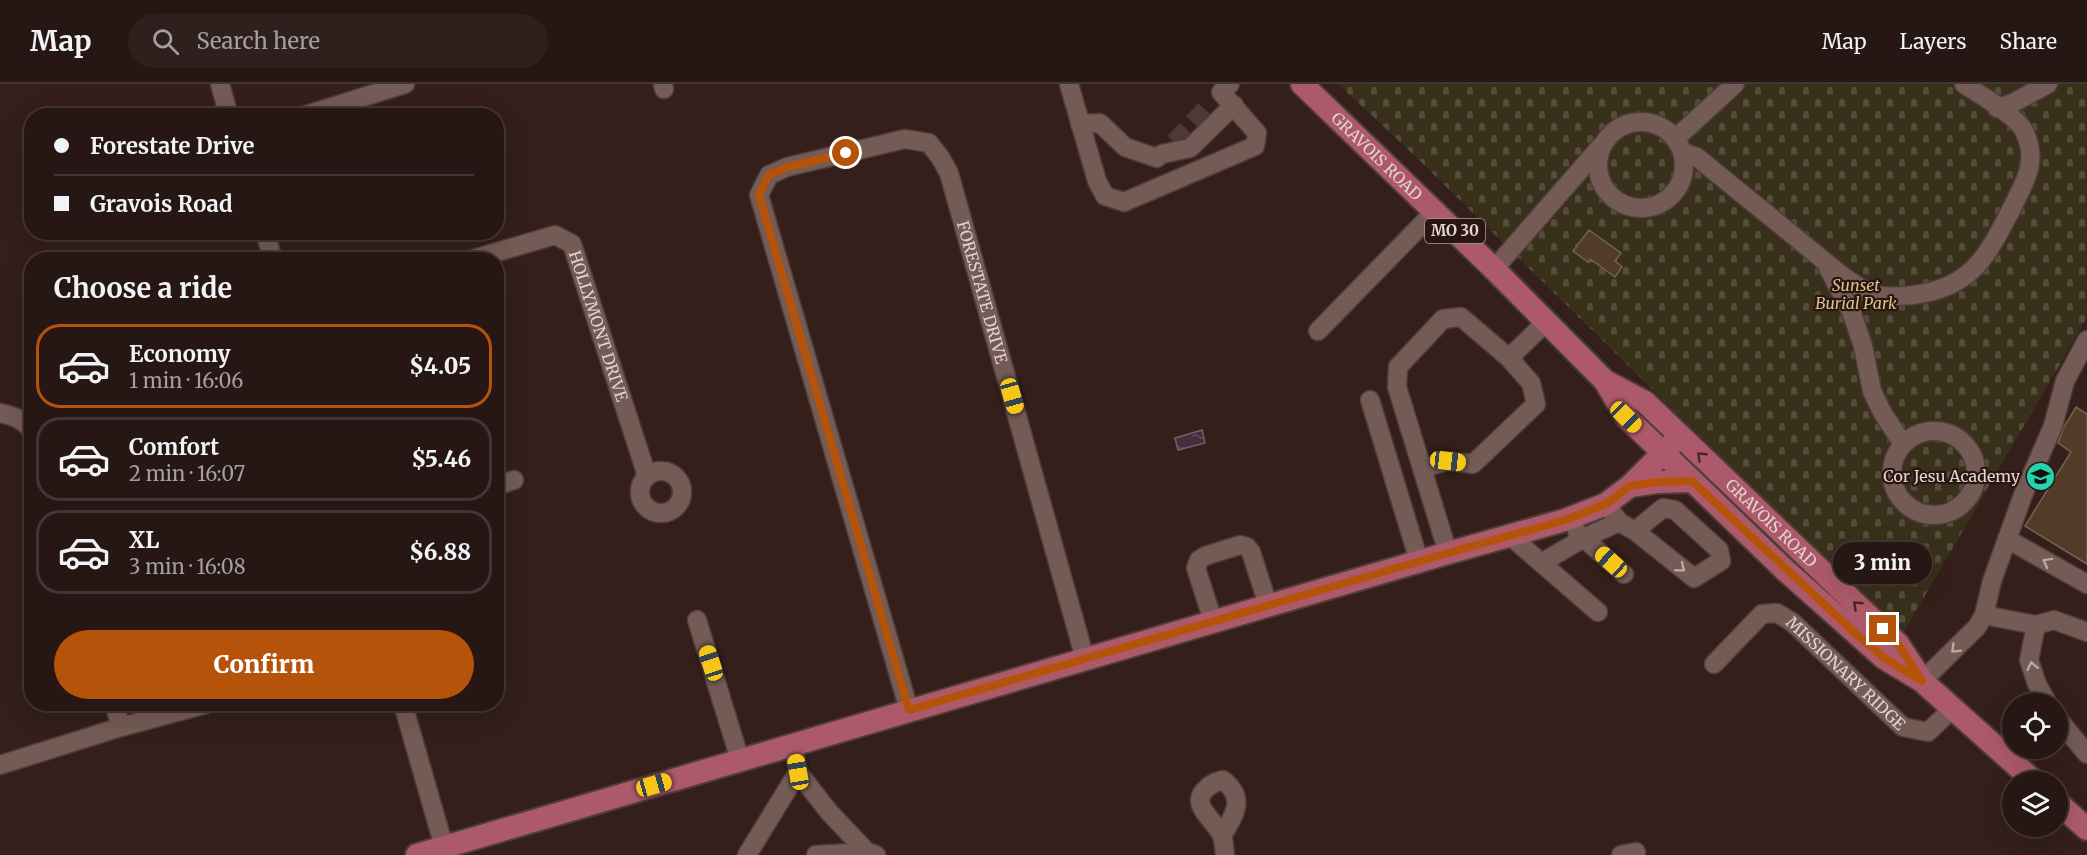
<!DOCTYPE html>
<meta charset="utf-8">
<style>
body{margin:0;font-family:Merriweather,serif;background:#2f201d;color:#f1f3f6;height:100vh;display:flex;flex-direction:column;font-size:22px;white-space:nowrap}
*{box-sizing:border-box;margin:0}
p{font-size:20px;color:#a49fa0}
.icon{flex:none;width:33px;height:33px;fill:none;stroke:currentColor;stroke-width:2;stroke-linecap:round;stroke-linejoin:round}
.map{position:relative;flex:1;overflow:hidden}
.sheet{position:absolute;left:24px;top:168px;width:480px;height:459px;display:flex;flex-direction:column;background:#271714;border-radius:24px;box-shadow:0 6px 24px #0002,0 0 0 2px #433634}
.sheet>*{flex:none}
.hud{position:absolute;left:24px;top:24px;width:480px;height:132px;border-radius:24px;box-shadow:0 6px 24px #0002,0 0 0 2px #433634;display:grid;align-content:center;height:132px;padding:0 30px;background:#271714}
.fabs{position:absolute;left:2002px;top:609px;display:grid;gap:12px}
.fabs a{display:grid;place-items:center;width:66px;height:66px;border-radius:50%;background:#271714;box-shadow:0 6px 24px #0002,0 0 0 2px #433634;font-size:30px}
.end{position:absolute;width:27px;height:27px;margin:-14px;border:8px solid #b45309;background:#fff;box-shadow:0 0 0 3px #fff}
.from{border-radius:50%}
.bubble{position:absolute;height:42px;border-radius:21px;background:#271714;box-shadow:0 6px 24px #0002,0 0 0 2px #433634;font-size:20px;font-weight:800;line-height:42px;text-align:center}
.car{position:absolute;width:18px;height:36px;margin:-18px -9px;border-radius:8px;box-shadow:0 0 4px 2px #0007;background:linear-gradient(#f5c518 24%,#345 0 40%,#f5c518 0 76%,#345 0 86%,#f5c518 0)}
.hud b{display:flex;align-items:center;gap:21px;height:57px;font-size:22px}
.hud b+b{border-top:2px solid #433634}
.hud i{width:15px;height:15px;background:#f1f3f6}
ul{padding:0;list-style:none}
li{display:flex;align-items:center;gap:18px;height:84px;margin:0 12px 9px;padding:0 18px;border:3px solid #433634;border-radius:24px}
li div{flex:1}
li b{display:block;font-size:22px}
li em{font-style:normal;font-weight:800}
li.current{border-color:#b45309}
li>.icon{width:54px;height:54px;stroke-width:1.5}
h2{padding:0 30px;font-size:27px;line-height:72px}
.cta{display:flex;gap:12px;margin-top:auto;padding:12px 30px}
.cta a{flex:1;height:69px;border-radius:36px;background:#b45309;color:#fff;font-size:24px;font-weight:800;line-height:69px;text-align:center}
header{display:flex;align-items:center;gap:36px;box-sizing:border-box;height:84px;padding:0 30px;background:#271714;border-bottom:2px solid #433634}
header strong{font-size:28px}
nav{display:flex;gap:33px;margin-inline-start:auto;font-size:21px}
.search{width:420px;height:54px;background:#2f201d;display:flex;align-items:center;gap:15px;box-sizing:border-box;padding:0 21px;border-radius:33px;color:#a49fa0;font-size:22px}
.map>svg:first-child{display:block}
</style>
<header>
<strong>Map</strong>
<div class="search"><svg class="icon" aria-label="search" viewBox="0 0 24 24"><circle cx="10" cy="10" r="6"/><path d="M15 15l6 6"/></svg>Search here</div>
<nav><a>Map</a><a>Layers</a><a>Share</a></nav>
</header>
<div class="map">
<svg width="2087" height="771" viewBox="0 0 2087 771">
<defs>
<pattern id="cemetery-stones" width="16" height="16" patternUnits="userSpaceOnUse" patternTransform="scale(1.5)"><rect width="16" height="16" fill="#38301a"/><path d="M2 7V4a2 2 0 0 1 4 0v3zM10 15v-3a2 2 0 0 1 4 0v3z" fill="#544d3a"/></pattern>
<pattern id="water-ripples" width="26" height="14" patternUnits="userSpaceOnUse" patternTransform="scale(1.5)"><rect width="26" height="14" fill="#472e3f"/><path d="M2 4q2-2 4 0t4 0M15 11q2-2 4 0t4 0" fill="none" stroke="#614b5a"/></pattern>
</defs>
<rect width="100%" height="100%" fill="#341f1a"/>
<path fill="url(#cemetery-stones)" d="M1338,0H2087V234L1902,551L1414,71Z"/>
<path fill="url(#water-ripples)" stroke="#75606a" stroke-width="1.5" d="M1202,346L1205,359L1178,366L1175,354Z"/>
<path fill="#523c28" stroke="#746251" stroke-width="1.5" d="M1589,146L1621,169L1615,177L1622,183L1615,193L1590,175L1588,178L1573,167Z
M2076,323L2087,330V480L2025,442L2071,368L2058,359L2064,343Z"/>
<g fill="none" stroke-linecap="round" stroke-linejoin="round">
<path stroke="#4e3a35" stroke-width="18" stroke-dasharray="18 9" stroke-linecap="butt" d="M1174,58L1211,19"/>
<defs>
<g id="minor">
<path d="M220,0L229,32"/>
<path d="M663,0L664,5"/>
<path d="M1069,0L1097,97L1105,112L1124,118L1255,62L1257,49L1221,8L1230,0"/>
<path d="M1997,24L2013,19L2048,0"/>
<path d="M303,32L405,0"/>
<circle cx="1641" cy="81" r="43"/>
<path d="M1080,40L1100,39L1125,63L1157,74"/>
<path d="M1675,55L1735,0"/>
<path d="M1682,68L1697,73C1733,103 1770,132 1806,162C1825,177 1853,204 1877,211C1887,214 1902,212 1913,211C1972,204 1987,172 2012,124C2025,97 2039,77 2024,47C2017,32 1980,11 1964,0"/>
<path d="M1162,70L1190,64L1234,21"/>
<path d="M265,148L273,176"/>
<path id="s1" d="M470,176L555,151L572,160L647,392"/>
<path d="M1828,184L1851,227L1863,262L1872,307L1882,328L1903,360"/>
<path d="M1494,185L1601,62"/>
<path d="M1318,247L1435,127"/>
<path d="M1509,274L1546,238"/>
<path d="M1370,316L1419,477"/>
<path d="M0,329C14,332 23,335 32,347"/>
<circle cx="1934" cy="389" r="42"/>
<path d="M1423,384L1448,377L1473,380L1536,320L1531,299L1509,274L1461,233L1443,235L1398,283L1397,303L1448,469"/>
<circle cx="661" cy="408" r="21"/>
<path d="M496,402L514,396"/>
<path d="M1606,420L1619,438L1635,447L1694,494L1721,477L1719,466L1675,426L1663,424L1635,447"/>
<path d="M1577,448L1624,490"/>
<path d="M1509,451L1598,528"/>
<path d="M2007,455L2087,500"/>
<path d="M1541,479L1584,454L1619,438"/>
<path d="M1984,531L2036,541L2054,536L2087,548"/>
<path d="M697,536L740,676"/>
<path d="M1213,537L1196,484L1199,476L1205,472L1240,461L1247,463L1251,468L1268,521"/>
<path d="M2036,541L2029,576L2037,600L2048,620"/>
<path id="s2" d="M1714,580L1762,530L1777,529L1792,538L1903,643L1928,648L1953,624"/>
<path d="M1922,597L1977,543L1984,531L1992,497L2023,411L2053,342L2065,297L2087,256"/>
<path d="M114,620L121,643"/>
<path d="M403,620L444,763"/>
<path id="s3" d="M909,626L759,111L769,91L787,83L905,55L929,59L940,73L949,89L1085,575"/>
<path d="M2058,635L2087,670"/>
<path d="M793,660L798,688L829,728L867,768L876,771"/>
<path d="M0,681L121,643L206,620"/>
<path d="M1222,752C1235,730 1246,714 1223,696C1216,698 1212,699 1207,704C1187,721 1216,736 1222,752C1224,757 1224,765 1225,771"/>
<path d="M747,771L798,688"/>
<path d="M816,771L867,768"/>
<path d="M1621,771L1636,768"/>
</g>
<g id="major">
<path id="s4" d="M1302,0L1494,185L1605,297L1626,333L1784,485L1884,574L1922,597L2035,698"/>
<path id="s5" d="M1605,297L1645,318L1898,560L1920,593"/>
<path d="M1630,402L1657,398L1692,397"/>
<path d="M2058,719L2087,745"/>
<path d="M417,771L1448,469L1565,436L1606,420L1630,402L1680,352"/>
</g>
</defs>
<use href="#minor" stroke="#4e3d3a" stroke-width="21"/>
<use href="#major" stroke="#4e3d3a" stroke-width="26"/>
<use href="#minor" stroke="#745b55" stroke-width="18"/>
<use href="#major" stroke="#ac5a6a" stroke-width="22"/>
</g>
<defs><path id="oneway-chevron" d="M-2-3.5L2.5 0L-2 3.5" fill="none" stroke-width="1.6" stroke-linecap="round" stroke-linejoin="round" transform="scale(1.5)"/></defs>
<g stroke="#4a2727">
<use href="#oneway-chevron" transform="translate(1701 372) rotate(-136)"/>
<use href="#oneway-chevron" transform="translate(1857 521) rotate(-137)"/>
</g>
<g stroke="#bba9a4">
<use href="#oneway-chevron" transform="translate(2047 478) rotate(-151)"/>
<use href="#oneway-chevron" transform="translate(1681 484) rotate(39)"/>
<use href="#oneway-chevron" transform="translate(1955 565) rotate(136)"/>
<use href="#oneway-chevron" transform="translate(2032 582) rotate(-101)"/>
</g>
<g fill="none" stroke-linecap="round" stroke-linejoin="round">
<path stroke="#b45309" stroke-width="8" d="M846,69L788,83L769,91L759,111L909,626L1448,469L1565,436L1606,420L1630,402L1657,398L1692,397L1856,550L1884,574L1922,597L1898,560L1883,545"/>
</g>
<defs>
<symbol id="school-disc" viewBox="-11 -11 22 22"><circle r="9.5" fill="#22d5af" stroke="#2a1611"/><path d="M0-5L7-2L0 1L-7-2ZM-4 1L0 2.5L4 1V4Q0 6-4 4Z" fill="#111"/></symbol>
</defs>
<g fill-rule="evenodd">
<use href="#school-disc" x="2024" y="376" width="33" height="33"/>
</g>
<g text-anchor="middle" stroke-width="4.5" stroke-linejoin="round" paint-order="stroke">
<rect fill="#2a1611" stroke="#aa9a96" stroke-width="1.5" x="1425" y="135" width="60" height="24" rx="4.5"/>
<g font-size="15" font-weight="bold" fill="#e1d3cf">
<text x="1455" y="152">MO 30</text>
</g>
<g font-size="16" fill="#e1d3cf" stroke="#2a1611">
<text dy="6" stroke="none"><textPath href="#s4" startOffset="104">GRAVOIS ROAD</textPath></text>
<text dy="6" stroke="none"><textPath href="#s3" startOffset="884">FORESTATE DRIVE</textPath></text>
<text dy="6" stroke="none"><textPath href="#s1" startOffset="194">HOLLYMONT DRIVE</textPath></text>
<text dy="6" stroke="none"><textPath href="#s5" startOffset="220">GRAVOIS ROAD</textPath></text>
<text dy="6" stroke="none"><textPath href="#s2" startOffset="176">MISSIONARY RIDGE</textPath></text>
</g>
<g font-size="16" font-style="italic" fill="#d7c38d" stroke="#2a1611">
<text x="1856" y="207">Sunset<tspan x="1856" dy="18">Burial Park</tspan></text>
</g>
<g font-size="16" fill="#e1d3cf" stroke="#2a1611" text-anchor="end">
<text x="2020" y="398">Cor Jesu Academy</text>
</g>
</g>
</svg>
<div class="fabs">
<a><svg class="icon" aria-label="locate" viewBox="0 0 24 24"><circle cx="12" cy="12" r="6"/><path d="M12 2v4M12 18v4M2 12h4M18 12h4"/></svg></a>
<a><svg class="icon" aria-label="layers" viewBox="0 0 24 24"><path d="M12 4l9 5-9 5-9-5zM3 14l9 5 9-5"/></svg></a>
</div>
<i class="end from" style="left:846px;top:69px"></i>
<i class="end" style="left:1883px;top:545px"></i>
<div class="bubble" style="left:1833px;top:458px;width:99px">3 min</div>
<i class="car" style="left:1012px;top:312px;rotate:164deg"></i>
<i class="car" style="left:1626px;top:333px;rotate:135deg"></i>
<i class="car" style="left:1448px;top:377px;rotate:97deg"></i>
<i class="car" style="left:1611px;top:478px;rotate:312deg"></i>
<i class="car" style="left:711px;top:579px;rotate:342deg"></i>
<i class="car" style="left:798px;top:688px;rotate:350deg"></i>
<i class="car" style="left:654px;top:701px;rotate:74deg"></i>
<div class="hud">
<b><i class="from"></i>Forestate Drive</b>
<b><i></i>Gravois Road</b>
</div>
<section class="sheet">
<h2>Choose a ride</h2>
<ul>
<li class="current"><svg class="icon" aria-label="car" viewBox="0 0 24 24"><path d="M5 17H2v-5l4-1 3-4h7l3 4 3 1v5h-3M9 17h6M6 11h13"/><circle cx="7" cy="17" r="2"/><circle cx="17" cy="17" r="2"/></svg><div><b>Economy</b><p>1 min · 16:06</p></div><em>$4.05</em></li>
<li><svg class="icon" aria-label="car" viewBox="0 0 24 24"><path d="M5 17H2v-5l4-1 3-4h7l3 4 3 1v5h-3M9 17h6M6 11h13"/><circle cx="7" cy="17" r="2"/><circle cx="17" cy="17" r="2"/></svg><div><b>Comfort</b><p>2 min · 16:07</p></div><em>$5.46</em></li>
<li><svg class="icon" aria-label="car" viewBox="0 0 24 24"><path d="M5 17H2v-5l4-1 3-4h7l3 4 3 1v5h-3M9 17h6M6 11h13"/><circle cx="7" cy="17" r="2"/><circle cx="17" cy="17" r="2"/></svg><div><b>XL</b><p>3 min · 16:08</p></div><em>$6.88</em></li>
</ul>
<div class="cta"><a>Confirm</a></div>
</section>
</div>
